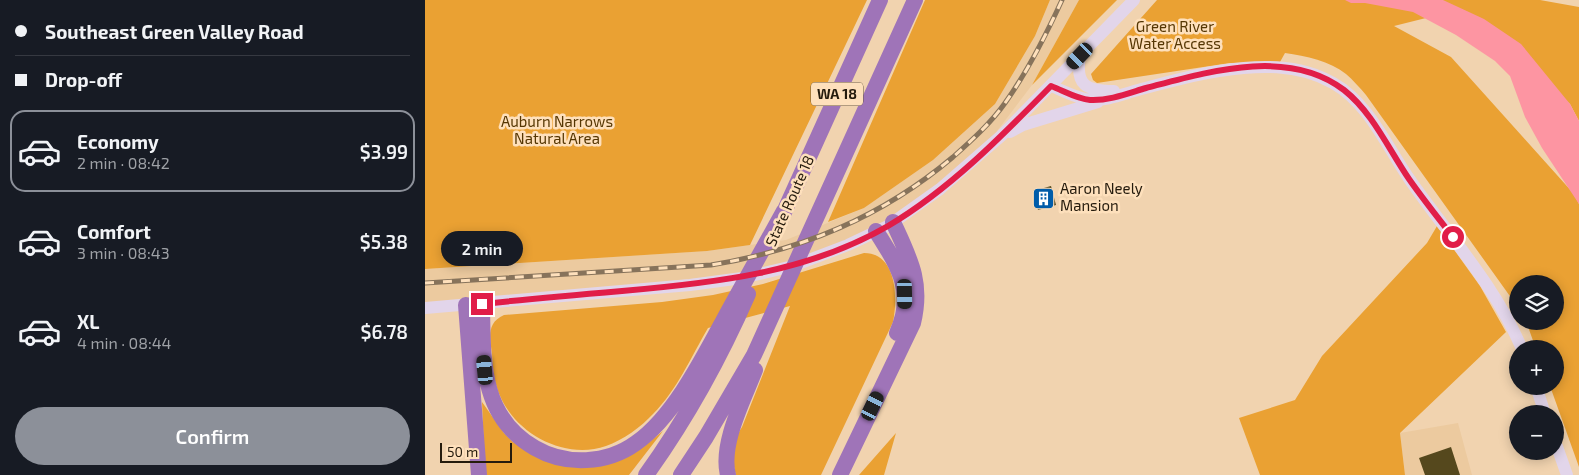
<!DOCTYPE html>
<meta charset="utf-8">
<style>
body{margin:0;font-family:"Exo 2",sans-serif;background:#20242c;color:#f1f3f6;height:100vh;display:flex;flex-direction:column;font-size:19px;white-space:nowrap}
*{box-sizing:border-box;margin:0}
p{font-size:16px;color:#9ea1a6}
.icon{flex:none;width:28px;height:28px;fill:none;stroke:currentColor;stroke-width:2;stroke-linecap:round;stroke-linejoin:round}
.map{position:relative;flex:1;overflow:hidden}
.sheet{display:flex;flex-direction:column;background:#171b24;width:425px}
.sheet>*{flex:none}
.top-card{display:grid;align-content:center;height:110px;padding:0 15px;background:#171b24}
.tools{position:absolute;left:1084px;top:275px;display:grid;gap:10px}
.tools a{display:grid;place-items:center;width:55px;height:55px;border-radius:50%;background:#171b24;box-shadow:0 2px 12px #0003;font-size:25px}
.scale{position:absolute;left:15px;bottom:12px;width:72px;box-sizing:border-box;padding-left:5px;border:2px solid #251b0d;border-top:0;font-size:14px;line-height:18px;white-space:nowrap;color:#251b0d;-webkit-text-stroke:4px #fee0bc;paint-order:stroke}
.end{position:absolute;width:22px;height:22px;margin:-11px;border:6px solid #e11d48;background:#fff;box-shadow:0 0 0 2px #fff}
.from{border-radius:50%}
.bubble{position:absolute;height:35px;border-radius:18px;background:#171b24;box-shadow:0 2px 12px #0003;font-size:16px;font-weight:600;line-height:35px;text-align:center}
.car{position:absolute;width:15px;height:30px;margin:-15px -8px;border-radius:6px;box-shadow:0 0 4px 1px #0007;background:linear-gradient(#222 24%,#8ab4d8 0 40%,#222 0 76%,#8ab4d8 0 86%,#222 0)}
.top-card b{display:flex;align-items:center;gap:18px;height:48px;font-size:19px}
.top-card b+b{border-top:1px solid #363941}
.top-card i{width:12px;height:12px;background:#f1f3f6}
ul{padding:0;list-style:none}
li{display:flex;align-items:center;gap:15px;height:82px;margin:0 10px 8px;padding:0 5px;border:2px solid transparent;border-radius:15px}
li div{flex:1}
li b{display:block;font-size:19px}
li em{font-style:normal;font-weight:600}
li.selected{border-color:#8c9099}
li>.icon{width:45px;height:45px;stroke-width:1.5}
.action{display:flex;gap:10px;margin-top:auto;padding:10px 15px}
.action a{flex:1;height:58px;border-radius:30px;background:#8c9099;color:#fff;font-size:20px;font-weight:600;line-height:58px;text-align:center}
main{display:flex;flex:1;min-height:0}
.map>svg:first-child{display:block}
</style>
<main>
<section class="sheet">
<div class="top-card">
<b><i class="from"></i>Southeast Green Valley Road</b>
<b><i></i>Drop-off</b>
</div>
<ul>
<li class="selected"><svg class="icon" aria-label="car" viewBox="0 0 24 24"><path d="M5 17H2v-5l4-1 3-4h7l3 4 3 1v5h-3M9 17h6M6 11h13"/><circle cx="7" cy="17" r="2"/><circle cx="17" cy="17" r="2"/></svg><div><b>Economy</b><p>2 min · 08:42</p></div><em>$3.99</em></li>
<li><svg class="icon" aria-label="car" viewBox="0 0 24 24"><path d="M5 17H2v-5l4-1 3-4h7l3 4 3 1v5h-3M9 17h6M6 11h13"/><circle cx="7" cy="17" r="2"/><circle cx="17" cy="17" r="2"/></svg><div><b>Comfort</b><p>3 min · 08:43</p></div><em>$5.38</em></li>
<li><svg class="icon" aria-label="car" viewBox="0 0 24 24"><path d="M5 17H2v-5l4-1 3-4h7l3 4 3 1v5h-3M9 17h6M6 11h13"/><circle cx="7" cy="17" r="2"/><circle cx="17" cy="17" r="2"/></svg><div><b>XL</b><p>4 min · 08:44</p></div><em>$6.78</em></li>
</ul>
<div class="action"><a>Confirm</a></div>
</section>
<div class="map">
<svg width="1154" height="475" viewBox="0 0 1154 475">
<rect width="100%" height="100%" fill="#f1d3af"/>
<path fill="#ecca9f" d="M625,0H654L607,85L553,156L468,222L370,268L0,307V269L282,251L361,240L439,208L508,160L570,104L610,36Z
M1033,423L1047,475H980L975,433Z"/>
<path fill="#eaa133" d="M0,0H442L325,245L282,251L0,269Z
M500,0H625L610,36L570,104L508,160L439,208L403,222Z
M654,0H692L607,85Z
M732,0H1115L1154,7V121L1145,104L1037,9L969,26L1026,57L1149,194L1154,204V467L1125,386H1130V349H1111L1101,321H1130V284H1092V306L941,95C935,88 928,80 921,74C905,61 881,56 860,53L855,62L805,63L672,83L668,80L666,74Z
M1012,226L1055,286L1081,332L975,433L980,475H835L814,418L870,400L897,356L1002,243Z
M439,253C472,253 473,298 468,322L396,475H311C306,460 308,440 317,427L365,306L283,328C266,357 252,390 228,414C216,427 198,440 181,446C141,460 93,435 76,398C69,384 68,369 67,354C65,338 61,323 79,315L237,302L288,295L338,284Z
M57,402L79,433L88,442L122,460L218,447L238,431L204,475H60Z
M471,433L459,475H434Z"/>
<path fill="#fd95a2" d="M920,0H1018L1059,19L1096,44L1145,104L1154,121V204L1117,148L1100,117L1085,76L1070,61L1031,35L988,12L940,3H926Z"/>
<path fill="#55481d" d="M626,186L631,205L613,210L608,191Z
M1026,447L1035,475H1000L994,458Z"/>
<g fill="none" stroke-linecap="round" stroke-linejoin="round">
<path stroke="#e2d5ea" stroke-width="12" d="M655,56C650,85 661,91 689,91
M626,86C639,91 651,98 665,100C681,101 698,94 713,90C740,83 766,75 794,71C832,65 873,63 908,83C944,103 962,147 985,180C1024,236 1070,285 1097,349
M585,132L598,125L673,102
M0,308L265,285L317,278L368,266L423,245L463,226L515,189L576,136L709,0
M1111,386L1120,414
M1130,441L1142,475"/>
<path stroke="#9f74b8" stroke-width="16" d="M355,221L455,0
M451,231C473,266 491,292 472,333
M57,304C58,359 55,417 110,448C141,466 182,464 211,443C251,415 281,352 304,310C322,277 341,244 359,211
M41,305L54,475
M221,475C262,418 295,358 323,294
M256,475L281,437L329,355L490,0
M303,475C295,444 319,399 330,370
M415,475L488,323C498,282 485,259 468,222"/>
<defs>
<path id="rail" d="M0,283L286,265C377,250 457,217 528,157C546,141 566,123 580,103C603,71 621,35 637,0"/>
</defs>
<use href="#rail" stroke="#87735b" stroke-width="5"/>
<use href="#rail" stroke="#fee0bc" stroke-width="3" stroke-dasharray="9" stroke-linecap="butt"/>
</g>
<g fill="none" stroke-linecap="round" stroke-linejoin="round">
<path stroke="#e11d48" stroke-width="6" d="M57,304C104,299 150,295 197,291C289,283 382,273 463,226C524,190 577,136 626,86C639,91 652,99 665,100C684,101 704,93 721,88C782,72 863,47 919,90C948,113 964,150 984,179C998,199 1013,218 1028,237"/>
</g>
<defs>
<symbol id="building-square" viewBox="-11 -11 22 22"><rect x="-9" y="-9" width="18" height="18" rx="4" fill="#005ca9" stroke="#fee0bc"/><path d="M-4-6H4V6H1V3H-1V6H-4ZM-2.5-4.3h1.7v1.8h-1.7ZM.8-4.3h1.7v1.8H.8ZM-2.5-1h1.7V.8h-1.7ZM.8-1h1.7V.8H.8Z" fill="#fff"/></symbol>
</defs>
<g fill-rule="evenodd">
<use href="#building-square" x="606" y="186" width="25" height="25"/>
</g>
<g text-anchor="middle" stroke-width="5" stroke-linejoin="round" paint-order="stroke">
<rect fill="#fee0bc" stroke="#665642" stroke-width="1" x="386" y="82.5" width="52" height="23" rx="4"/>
<g font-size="14" font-weight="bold" fill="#251b0d">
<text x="412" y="99">WA 18</text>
</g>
<g font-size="15" fill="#553603" stroke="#fee0bc">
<text x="750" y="32">Green River<tspan x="750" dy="17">Water Access</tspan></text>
<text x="132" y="127">Auburn Narrows<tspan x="132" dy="17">Natural Area</tspan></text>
</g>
<g font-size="15" fill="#251b0d" stroke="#fee0bc" text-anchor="start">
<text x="635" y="194">Aaron Neely<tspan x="635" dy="17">Mansion</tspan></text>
</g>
<g font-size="15" fill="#251b0d" stroke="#fee0bc">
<text transform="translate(365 201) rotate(-66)" y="5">State Route 18</text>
</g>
</g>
</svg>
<div class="tools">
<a><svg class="icon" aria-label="layers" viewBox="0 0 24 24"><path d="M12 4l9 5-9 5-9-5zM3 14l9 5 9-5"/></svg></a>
<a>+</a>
<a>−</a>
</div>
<div class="scale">50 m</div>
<i class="end from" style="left:1028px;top:237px"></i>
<i class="end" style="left:57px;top:304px"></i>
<div class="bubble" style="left:16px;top:231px;width:82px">2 min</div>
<i class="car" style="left:655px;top:56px;rotate:224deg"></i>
<i class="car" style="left:480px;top:294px;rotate:179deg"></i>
<i class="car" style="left:60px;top:370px;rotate:355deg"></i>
<i class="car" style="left:448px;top:406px;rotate:26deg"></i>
</div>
</main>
